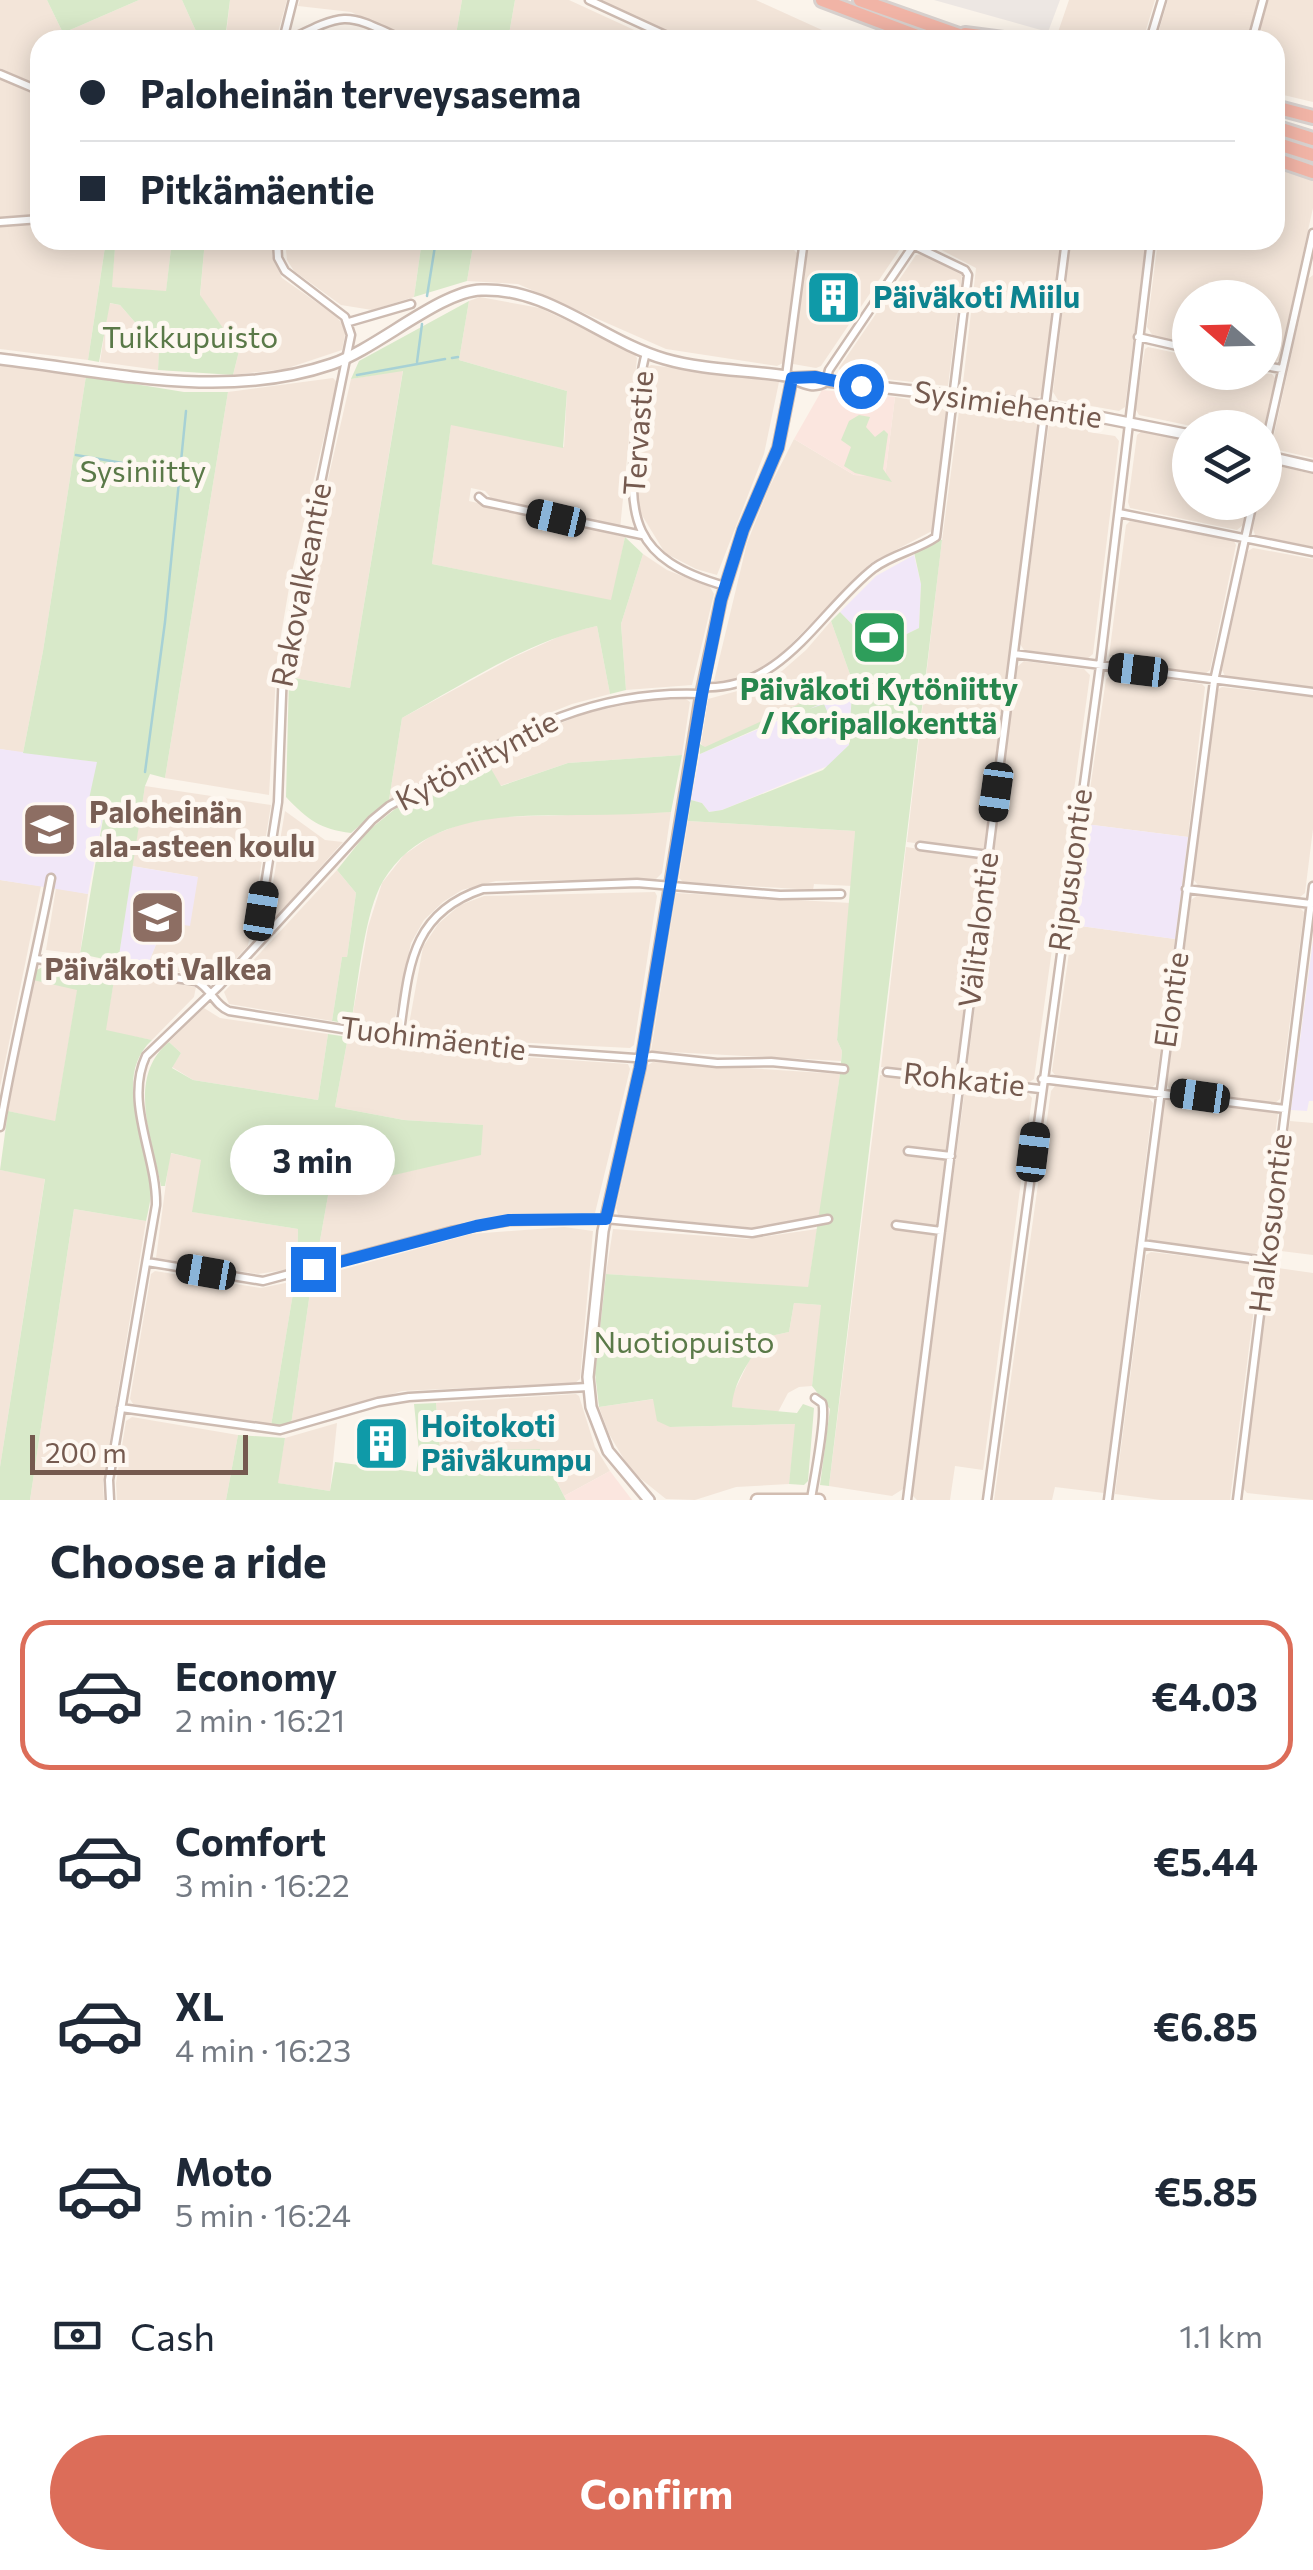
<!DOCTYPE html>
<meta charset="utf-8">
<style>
body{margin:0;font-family:Commissioner,sans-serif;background:#f2f2f3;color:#1f2937;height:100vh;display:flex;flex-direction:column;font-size:38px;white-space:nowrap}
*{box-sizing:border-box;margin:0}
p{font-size:32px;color:#747a83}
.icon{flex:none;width:55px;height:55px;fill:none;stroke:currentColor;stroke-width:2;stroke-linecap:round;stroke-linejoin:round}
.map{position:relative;height:1500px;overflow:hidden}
.panel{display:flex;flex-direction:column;background:#fff;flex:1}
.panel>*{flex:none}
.banner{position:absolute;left:30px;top:30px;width:1255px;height:220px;border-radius:30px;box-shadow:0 5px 25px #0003;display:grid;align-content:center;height:220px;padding:0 50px;background:#fff}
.needle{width:65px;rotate:290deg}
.fabs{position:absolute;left:1172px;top:280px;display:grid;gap:20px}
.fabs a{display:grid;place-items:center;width:110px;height:110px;border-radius:50%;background:#fff;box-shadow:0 5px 25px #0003;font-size:50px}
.scale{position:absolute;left:30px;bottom:25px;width:218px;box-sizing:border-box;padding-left:10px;border:5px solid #755a4f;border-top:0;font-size:28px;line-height:35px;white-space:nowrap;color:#755a4f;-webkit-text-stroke:8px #fef8f1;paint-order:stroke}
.end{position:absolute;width:45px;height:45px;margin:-22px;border:12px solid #1a73e8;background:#fff;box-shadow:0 0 0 5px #fff}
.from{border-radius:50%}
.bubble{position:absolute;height:70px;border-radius:35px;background:#fff;box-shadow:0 5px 25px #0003;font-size:32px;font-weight:700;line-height:70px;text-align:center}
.car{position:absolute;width:30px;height:60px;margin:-30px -15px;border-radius:12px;box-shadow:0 0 8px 2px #0007;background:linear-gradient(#222 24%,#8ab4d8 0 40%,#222 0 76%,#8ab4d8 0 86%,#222 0)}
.banner b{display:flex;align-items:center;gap:35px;height:95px;font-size:38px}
.banner b+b{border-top:2px solid #e0e1e3}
.banner i{width:25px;height:25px;background:#1f2937}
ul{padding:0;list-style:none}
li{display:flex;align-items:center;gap:30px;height:150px;margin:0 20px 15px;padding:0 30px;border:5px solid transparent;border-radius:30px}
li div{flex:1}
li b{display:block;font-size:38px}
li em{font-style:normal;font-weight:700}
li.active{border-color:#dc6d59}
li>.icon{width:90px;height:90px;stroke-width:1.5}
h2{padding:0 50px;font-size:45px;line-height:120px}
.pay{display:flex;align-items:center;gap:25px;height:110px;padding:0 50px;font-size:38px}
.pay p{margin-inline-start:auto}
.cta{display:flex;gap:20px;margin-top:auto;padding:20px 50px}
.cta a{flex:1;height:115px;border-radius:60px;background:#dc6d59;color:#fff;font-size:40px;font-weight:700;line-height:115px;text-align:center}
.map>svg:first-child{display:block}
</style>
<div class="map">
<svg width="1313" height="1500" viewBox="0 0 1313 1500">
<rect width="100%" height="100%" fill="#fbf4eb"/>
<path fill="#f3e5d9" d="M0,0H47L63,33L139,0H182L200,40H40V86L0,68Z
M230,0H287L277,36L271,40L226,36Z
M300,0H462L455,40H411L351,12L298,6Z
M515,0H569L656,40H508Z
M600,0H756L844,40H688Z
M1069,0H1155L1143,40H1063L1056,38Z
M1168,0H1258L1246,40H1156Z
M1268,0H1313V102L1275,93V40H1257Z
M0,79L40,97V215L0,217Z
M1275,167L1313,181V208L1279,360L1274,363L1265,361V298H1190V344L1153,336L1147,327L1158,240H1275Z
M27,223L40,224V240H106L88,360L0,349V226Z
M116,240H172L166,292L111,287Z
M205,240L272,242V256L282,278L336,316L346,329L342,350L285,369L233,375L239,351L200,296Z
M285,240H422L414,297L372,310L341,305L294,271L287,260Z
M474,240H767L794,250L797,253L783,363L777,366L666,349L518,284L467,281Z
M809,240H906L821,366L816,368L793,364Z
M929,240H1062L1043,394L1037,398L969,390L963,383L976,268L930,244Z
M1071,240H1146L1125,407L1119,411L1058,400L1053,392Z
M922,254L962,275L948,386L841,374L839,368L916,255Z
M1313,275V458L1274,449L1272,444L1308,279Z
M480,297L540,308L632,351L637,358L620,529L491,498L485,491L471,488L469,501L625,537L612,601L432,564L451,424L564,447L567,391L459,360L469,301Z
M109,303L120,305L159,350L158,370L100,362Z
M1148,347L1190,356V372L1272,374L1275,378L1264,427H1196L1139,415L1135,408L1145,349Z
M0,365L86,376L43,651L23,753L0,749Z
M651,365L779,382L764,454L717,575L696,569L665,553L640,512L636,488L638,464L648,367Z
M403,370L350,688L289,677L305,580L351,379Z
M333,378L337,382L291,576L277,659L269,795L165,778L228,392Z
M895,397L947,406L932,531L871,563L775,660L750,674L729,681H714L747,543L769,488L794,439L854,475L885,477Z
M964,408L1036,414L1039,417L984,852L907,842L940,556L959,411Z
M1050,416L1088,422V432L1115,436L1119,441L1093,654L1087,659L1024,650L1020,644Z
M1142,431L1190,442V502L1247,503L1243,525L1237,530L1130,508L1128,502L1137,435Z
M1270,464L1313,474V547L1255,535L1253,529L1258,503L1265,502V466Z
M1130,521L1234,541L1236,545L1210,670L1205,674L1114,662L1109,656L1126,525Z
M1253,548L1313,559V687L1225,676L1222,670L1248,551Z
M643,554L667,570L710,587L714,594L692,685L626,690L621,624Z
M831,621L852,680L705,748L701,744L708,699L752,687L782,671L806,650Z
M597,626L610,694L572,704L532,720L389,800L402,718L514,657L567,633Z
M1024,661L1084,669L1090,675L1034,1079L1028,1083L972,1075L967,1070L1017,667Z
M1114,672L1202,684L1205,687L1188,837L1085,824L1106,679Z
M1222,687L1313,697V829L1305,893L1300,897L1198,885L1193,879L1217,690Z
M686,699L690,702L682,755L568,763L500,786L486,760L523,739L585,713L649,700Z
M145,786L271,805L248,946L217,978L147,967L165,922L198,877L132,866Z
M285,811L325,840L343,842L276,917L268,913Z
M671,812L662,873L656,879L496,881L462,890L443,902L424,920L411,943L393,1028L351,1024L368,927L382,883L404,855L431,836L461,824L498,817Z
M688,821L855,831L852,886L814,884L813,890L683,882L679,878Z
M906,847L983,858L956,1071L950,1076L881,1067Z
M337,870L356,893L347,957H342L332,1021L229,1004L224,992Z
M0,880L41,886L0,1087Z
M56,888L88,894L80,954L46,950Z
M655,892L657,896L634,1045L630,1048L436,1038L411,1034L408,1030L423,947L438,924L460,905L484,896Z
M676,893L851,903L837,1040L842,1051L841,1061L651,1051Z
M1198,895L1299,907L1304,912L1280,1099L1275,1103L1170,1090L1167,1085L1191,900Z
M1073,925L1175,939L1156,1084L1149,1090L1057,1078L1052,1071Z
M81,969L55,1122L8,1111L35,971Z
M115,974L196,987L194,997L152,1040L105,1031Z
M204,1008L220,1018L328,1034L318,1100L193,1080L172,1067L181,1053L169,1042Z
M348,1037L435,1051L628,1064L630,1069L595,1213L476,1220L316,1263L329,1190L481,1154L482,1125L404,1120L335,1107Z
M653,1062L840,1074L820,1215L756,1228L618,1215L616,1208L648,1065Z
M880,1075L949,1082L954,1087L903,1489L892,1496L829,1486Z
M970,1083L1026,1091L1032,1098L983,1470L955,1466L950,1500H917L911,1494L965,1089Z
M1055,1086L1148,1097L1153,1103L1104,1493L1055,1487L1052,1500H994L1051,1091Z
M1172,1095L1274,1108L1278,1113L1260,1251L1255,1254L1151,1242L1147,1236L1164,1100Z
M1290,1121L1313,1123V1255L1273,1250Z
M170,1153L202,1160L193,1212L298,1229L297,1268L258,1274L156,1258Z
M0,1170L45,1178L0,1467Z
M74,1209L146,1221L103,1483L104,1500H30Z
M564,1227L593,1231L580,1379L575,1383L402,1391L291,1425L312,1278L471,1234Z
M613,1229L748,1239L817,1229L808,1288L606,1274Z
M1151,1252L1254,1264L1259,1268L1230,1500H1161L1115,1494L1146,1255Z
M1271,1267L1313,1273V1500L1247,1493L1242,1487Z
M155,1271L261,1288L295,1281L271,1426L133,1404L130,1399L151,1274Z
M794,1303L822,1305L812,1386L799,1387L788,1393L778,1412L731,1407L733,1394L749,1361L766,1337L789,1332Z
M576,1394L579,1396L595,1447L610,1471L564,1496L540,1449L440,1452L436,1403Z
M654,1399L671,1427L796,1424L789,1484L736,1487L695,1500L666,1499L631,1471L609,1434L599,1407Z
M132,1417L238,1435L226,1500H117L116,1483L126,1421Z
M337,1423L330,1491L277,1483L285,1438Z"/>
<path fill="#fbe6df" d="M822,390L895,397L885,478L854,475L794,439Z
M610,1471L632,1500H566L564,1496Z"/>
<path fill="#ede7e3" d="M934,0H1060L1048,32Z"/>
<path fill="#f1e7f8" d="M914,555L921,584L919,628L876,649L840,612L876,576Z
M852,689L849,745L830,765L722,810L709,812L702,803L691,800L700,754Z
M0,749L97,762L104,812L88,894L0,880Z
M1085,824L1188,837L1175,939L1073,925Z
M132,866L198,877L190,926L165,922L147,967L118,962Z
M1313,940V1101H1309L1307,1111L1291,1110Z"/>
<path fill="#d8e9c9" d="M47,0H139L63,33Z
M182,0H230L225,40H200Z
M462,0H515L508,40H455Z
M172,240H205L200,295L239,351L233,375L158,370L159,350L120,305L110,303L99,362L88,360L105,247L115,248L112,287L166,291Z
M422,240H474L467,281L414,297Z
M469,301L459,360L567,391L563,448L451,425L432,564L611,600L625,537L643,554L621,624L626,690L610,694L597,626C527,641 464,684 402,718L389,800L351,833C320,829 308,820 286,797L289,677L350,688L403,371L351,379L359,361Z
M86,376L184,392H228L165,778L150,774L145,786L118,962L80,954L104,813L87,808L97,762L23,753L43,651Z
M859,415L870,417L866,427L875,437L884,430L888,434L883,469L892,482L855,473L844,466L851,447L841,440L849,421Z
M940,539L942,540L829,1486L820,1485L830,1409L812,1386L821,1305L794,1303L789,1332L766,1337C751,1358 733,1382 732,1407L797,1413L803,1404L814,1408L808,1481L804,1485L789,1484L795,1424L670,1427L657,1421L653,1399L599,1407L595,1373L606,1274L808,1287L840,1074L842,1051L837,1040L855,831L688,821L691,800L702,803L709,812L722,810L823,770L849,745L852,690L809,709L824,704L829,716L809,725L803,712H795L700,754V744L705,747L852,680L831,621L840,612L876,649L919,628L921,584L914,552Z
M682,755L671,812C643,814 615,815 586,815C515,816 426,810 383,881C364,913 358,985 351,1024L332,1021L342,957H347L356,893L337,870L369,830L395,809L486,760L501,786L568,763Z
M48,964L115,974L106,1030L152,1040C112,1077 147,1137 151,1182C152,1195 149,1208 146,1221L74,1209L30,1500H0V1467L45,1179L0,1170L8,1111L55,1121L77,990L33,980L35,971Z
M328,1034L348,1037L335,1107L404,1120L483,1125L481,1155L329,1190L316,1263L297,1268L298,1229L192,1212L201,1160L171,1153L165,1186H161C152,1139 126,1077 169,1042L181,1053L172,1068L193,1080L318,1100Z
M312,1278L291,1425L271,1426L295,1281Z
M436,1403L440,1451L540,1449L566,1500H226L238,1435L285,1438L278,1483L330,1491L335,1462L416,1472L419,1452L414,1404Z"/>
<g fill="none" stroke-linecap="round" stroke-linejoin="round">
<path stroke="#a7d1d5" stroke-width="2.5" d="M427,296L436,240
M452,358L458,357
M417,362L422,324
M357,375L445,359
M76,455L169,471
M145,772L165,622L186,411"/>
<defs>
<path id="minor" d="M589,0L676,40
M283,40L293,0
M289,40C348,11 345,13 404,40
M1150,40L1162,0
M1252,40L1263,0
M0,74L40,91
M0,222L40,219
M790,240L803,245
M349,322L411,304
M1138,337L1190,349
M646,353C639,377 638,405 636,431C627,519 631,559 725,586
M1265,366L1282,369
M786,376L804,240
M826,381L829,370L917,240
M1265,447L1313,233
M479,497L485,502L642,535
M1119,513L1313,552
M1014,654L1313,692
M703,687C783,691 819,611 874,568C893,554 917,550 936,537L968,275L965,270L913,245
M920,846L989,855
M1186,889L1311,904
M271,930L263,920L261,911L278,802L283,669L351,335L345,317L285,271L278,258L277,240
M36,959L196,981C211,988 214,1005 229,1011L437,1044L635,1058L652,1056L717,1063L771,1062L844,1069
M399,1038C409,971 408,914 483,889L637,883L780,895L841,894
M887,1072L1040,1089
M1042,1079L1285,1109
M0,1127C14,1043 35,962 51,878
M908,1151L951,1156
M896,1225L941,1231
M1142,1244L1266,1261
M147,1262L263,1281L451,1231L509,1221L605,1219L752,1233L828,1219
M121,1408L280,1430L378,1402L409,1397L588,1387
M811,1499C814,1480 827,1415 822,1403L815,1398
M110,1500L109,1480L156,1205C157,1156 124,1103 146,1056L220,985L372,820L389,806C496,748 573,689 701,694
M907,1500L1066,240
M987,1500L1100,666L1151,240
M1108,1500L1214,681L1253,502
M1237,1500L1313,886"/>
<path id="tertiary" d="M0,359C111,372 223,401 332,364C376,349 441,291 481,290C549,287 602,341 665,359C703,370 746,370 786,376C800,380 811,390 826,381
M792,378L815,377L826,381L1044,406L1190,435
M1265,456L1313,467
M649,1500L608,1451L591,1407L588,1377L603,1231L640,1068L701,694L721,600L743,530L778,448L792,378"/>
<path id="secondary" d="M757,1500H819"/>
<path id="motorway" d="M822,0L928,40
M860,0L973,40
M965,34L1011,40
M1275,107L1313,117
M1275,127L1313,139
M1275,143L1313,155
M1275,159L1313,172"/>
</defs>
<use href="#minor" stroke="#cdbbb1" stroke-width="11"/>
<use href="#tertiary" stroke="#cdbbb1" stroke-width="14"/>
<use href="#secondary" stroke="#d2bdb1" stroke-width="15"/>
<use href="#motorway" stroke="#d8d1ce" stroke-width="18"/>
<use href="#minor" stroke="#fff" stroke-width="6"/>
<use href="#tertiary" stroke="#fff" stroke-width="9"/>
<use href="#secondary" stroke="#fff" stroke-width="10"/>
<use href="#motorway" stroke="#f1b4a6" stroke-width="12"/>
</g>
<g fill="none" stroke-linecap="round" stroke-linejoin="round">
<path stroke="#1a73e8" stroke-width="12" d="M313,1269L476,1226L509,1220L606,1219L640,1068L702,694L721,600L743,530L778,448L792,378L815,377L861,386"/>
</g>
<defs>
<symbol id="building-square" viewBox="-11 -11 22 22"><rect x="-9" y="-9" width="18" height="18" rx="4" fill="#0f9aa8" stroke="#fef8f1"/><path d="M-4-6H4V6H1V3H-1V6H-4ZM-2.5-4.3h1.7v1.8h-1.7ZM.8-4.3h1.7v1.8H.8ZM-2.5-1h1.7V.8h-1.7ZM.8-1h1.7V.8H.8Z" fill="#fff"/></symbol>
<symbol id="stadium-square" viewBox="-11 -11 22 22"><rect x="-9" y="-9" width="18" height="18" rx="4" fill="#2e9e5b" stroke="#fef8f1"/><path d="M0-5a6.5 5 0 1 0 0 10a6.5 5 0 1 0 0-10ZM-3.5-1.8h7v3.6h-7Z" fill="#fff"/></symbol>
<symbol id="school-square" viewBox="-11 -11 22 22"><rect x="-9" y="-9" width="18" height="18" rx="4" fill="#8d6e63" stroke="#fef8f1"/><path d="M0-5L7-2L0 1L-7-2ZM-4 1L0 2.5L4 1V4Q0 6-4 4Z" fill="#fff"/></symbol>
</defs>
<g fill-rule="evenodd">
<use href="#building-square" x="802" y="266" width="63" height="63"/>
<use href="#stadium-square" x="848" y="606" width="63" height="63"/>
<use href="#school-square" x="18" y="798" width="63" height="63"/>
<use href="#school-square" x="126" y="886" width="63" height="63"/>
<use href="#building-square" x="350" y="1412" width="63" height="63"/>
</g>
<g text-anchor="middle" stroke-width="10" stroke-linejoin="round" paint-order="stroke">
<g font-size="30" font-weight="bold" fill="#0d838f" stroke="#fef8f1" text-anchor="start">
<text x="873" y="308">Päiväkoti Miilu</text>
<text x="421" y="1437">Hoitokoti<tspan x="421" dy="34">Päiväkumpu</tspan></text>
</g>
<g font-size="30" fill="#5a7948" stroke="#fef8f1">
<text x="190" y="348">Tuikkupuisto</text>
<text x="143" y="482">Sysiniitty</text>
<text x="684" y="1353">Nuotiopuisto</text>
</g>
<g font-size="30" fill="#755a4f" stroke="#fef8f1">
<text transform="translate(1008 405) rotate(8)" y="10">Sysimiehentie</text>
<text transform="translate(639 433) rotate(-86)" y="10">Tervastie</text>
<text transform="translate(302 585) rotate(-79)" y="10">Rakovalkeantie</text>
<text transform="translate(477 761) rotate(-28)" y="10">Kytöniityntie</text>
<text transform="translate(1071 870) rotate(-82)" y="10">Ripusuontie</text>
<text transform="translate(979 930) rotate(-83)" y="10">Välitalontie</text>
<text transform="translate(1172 1000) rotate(-82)" y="10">Elontie</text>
<text transform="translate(433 1039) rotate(7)" y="10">Tuohimäentie</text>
<text transform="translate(964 1080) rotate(6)" y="10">Rohkatie</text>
<text transform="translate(1271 1223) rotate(-83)" y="10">Halkosuontie</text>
</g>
<g font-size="30" font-weight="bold" fill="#27864d" stroke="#fef8f1">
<text x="879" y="700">Päiväkoti Kytöniitty<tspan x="879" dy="34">/ Koripallokenttä</tspan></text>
</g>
<g font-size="30" font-weight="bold" fill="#785e54" stroke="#fef8f1" text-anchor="start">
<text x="89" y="823">Paloheinän<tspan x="89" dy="34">ala-asteen koulu</tspan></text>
<text x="158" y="980" text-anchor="middle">Päiväkoti Valkea</text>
</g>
</g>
</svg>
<div class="fabs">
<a><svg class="needle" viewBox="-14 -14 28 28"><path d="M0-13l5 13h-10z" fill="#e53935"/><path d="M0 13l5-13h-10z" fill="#747a83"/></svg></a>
<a><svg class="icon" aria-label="layers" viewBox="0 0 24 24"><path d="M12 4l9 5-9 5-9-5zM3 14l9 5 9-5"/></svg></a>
</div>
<div class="scale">200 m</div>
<i class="end from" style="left:861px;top:386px"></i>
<i class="end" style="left:313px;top:1269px"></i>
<div class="bubble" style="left:230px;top:1125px;width:165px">3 min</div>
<i class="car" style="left:556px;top:518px;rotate:283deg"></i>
<i class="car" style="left:1138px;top:670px;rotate:277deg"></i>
<i class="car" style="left:996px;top:792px;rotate:188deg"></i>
<i class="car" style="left:261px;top:911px;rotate:9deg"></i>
<i class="car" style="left:1200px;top:1096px;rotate:278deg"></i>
<i class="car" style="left:1033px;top:1152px;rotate:7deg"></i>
<i class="car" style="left:206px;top:1272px;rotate:280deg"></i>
<div class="banner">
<b><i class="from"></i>Paloheinän terveysasema</b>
<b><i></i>Pitkämäentie</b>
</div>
</div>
<section class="panel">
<h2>Choose a ride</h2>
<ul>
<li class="active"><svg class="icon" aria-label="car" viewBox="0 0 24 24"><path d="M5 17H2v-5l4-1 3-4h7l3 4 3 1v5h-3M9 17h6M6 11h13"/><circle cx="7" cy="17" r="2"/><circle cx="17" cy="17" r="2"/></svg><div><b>Economy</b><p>2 min · 16:21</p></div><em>€4.03</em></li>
<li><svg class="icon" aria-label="car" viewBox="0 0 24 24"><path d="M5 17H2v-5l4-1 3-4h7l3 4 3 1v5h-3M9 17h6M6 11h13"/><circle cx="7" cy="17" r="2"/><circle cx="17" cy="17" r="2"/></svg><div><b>Comfort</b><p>3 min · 16:22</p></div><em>€5.44</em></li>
<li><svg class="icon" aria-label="car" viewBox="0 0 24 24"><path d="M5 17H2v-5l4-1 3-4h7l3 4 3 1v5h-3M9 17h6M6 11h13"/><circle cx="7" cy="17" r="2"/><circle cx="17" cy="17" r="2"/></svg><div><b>XL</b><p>4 min · 16:23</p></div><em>€6.85</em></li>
<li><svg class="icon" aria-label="car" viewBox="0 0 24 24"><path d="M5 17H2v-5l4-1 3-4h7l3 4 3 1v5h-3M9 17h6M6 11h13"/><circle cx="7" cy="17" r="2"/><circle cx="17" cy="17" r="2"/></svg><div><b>Moto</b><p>5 min · 16:24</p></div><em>€5.85</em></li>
</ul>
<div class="pay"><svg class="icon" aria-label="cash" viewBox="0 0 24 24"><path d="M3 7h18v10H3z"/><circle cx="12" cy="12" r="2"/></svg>Cash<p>1.1 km</p></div>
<div class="cta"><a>Confirm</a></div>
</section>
